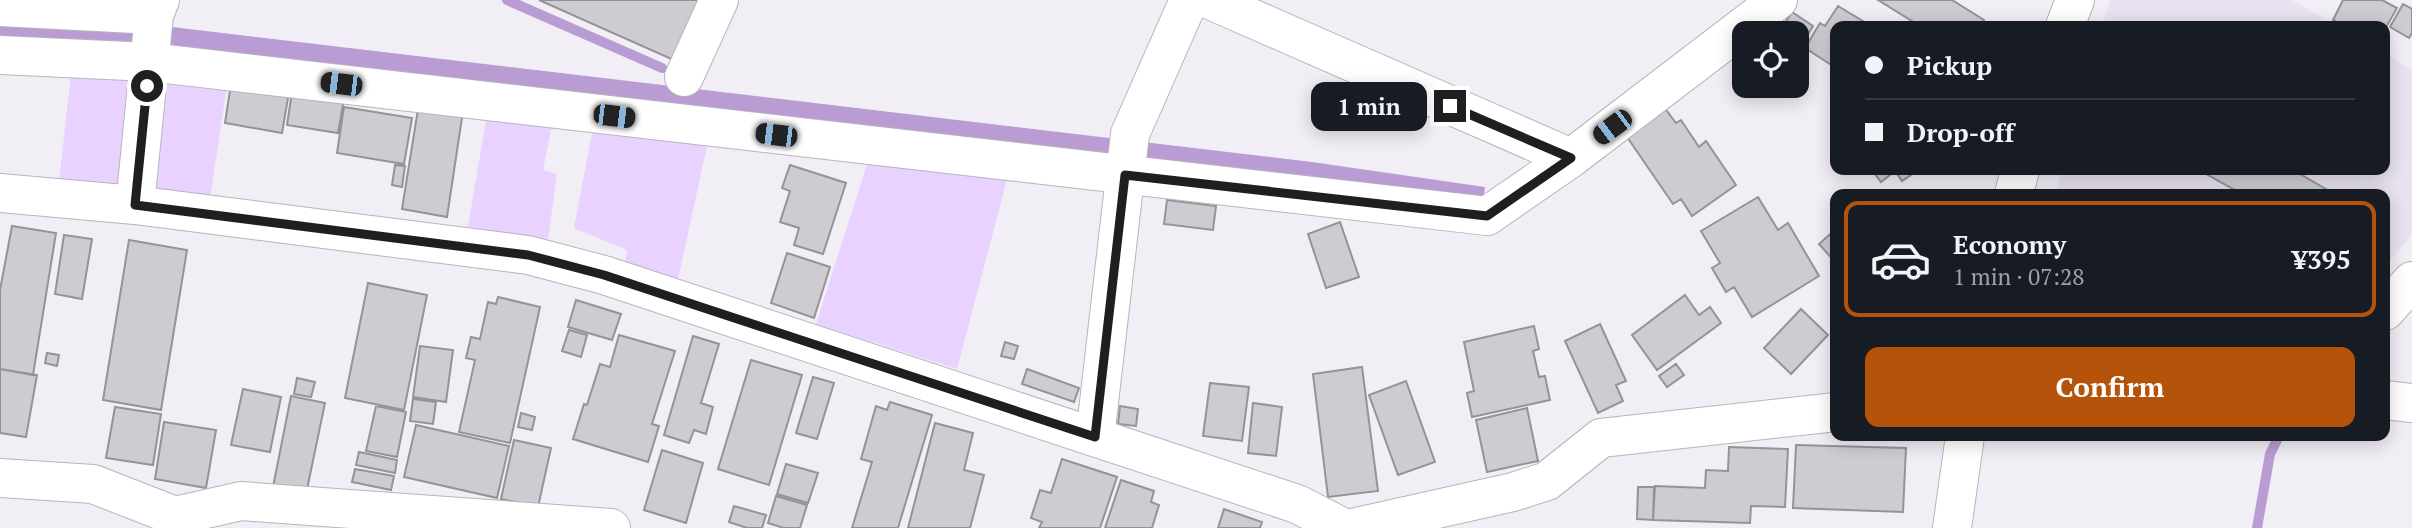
<!DOCTYPE html>
<meta charset="utf-8">
<style>
body{margin:0;font-family:"PT Serif",serif;background:#20242c;color:#f1f3f6;height:100vh;display:flex;flex-direction:column;font-size:26px;white-space:nowrap}
*{box-sizing:border-box;margin:0}
p{font-size:23px;color:#9ea1a6}
.icon{flex:none;width:38px;height:38px;fill:none;stroke:currentColor;stroke-width:2;stroke-linecap:round;stroke-linejoin:round}
.map{position:relative;flex:1;overflow:hidden}
.details{position:absolute;left:1830px;top:189px;width:560px;height:252px;display:flex;flex-direction:column;background:#171b24;border-radius:14px;box-shadow:0 4px 18px #0003}
.details>*{flex:none}
.hud{position:absolute;left:1830px;top:21px;width:560px;height:154px;border-radius:14px;box-shadow:0 4px 18px #0003;display:grid;align-content:center;height:154px;padding:0 35px;background:#171b24}
.fabs{position:absolute;left:1732px;top:21px;display:grid;gap:14px}
.fabs a{display:grid;place-items:center;width:77px;height:77px;border-radius:14px;background:#171b24;box-shadow:0 4px 18px #0003;font-size:35px}
.end{position:absolute;width:32px;height:32px;margin:-16px;border:9px solid #1f1e20;background:#fff;box-shadow:0 0 0 4px #fff}
.from{border-radius:50%}
.bubble{position:absolute;height:49px;border-radius:14px;background:#171b24;box-shadow:0 4px 18px #0003;font-size:23px;font-weight:600;line-height:49px;text-align:center}
.car{position:absolute;width:21px;height:42px;margin:-21px -10px;border-radius:9px;box-shadow:0 0 5px 2px #0007;background:linear-gradient(#222 24%,#8ab4d8 0 40%,#222 0 76%,#8ab4d8 0 86%,#222 0)}
.hud b{display:flex;align-items:center;gap:24px;height:66px;font-size:26px}
.hud b+b{border-top:2px solid #363941}
.hud i{width:18px;height:18px;background:#f1f3f6}
ul{padding:12px 0 0;list-style:none}
li{display:flex;align-items:center;gap:21px;height:116px;margin:0 14px 10px;padding:0 21px;border:4px solid #363941;border-radius:14px}
li div{flex:1}
li b{display:block;font-size:26px}
li em{font-style:normal;font-weight:600}
li.current{border-color:#b45309}
li>.icon{width:63px;height:63px;stroke-width:1.5}
.cta{display:flex;gap:14px;margin-top:auto;padding:14px 35px}
.cta a{flex:1;height:80px;border-radius:14px;background:#b45309;color:#fff;font-size:28px;font-weight:600;line-height:80px;text-align:center}
.map>svg:first-child{display:block}
</style>
<div class="map">
<svg width="2412" height="528" viewBox="0 0 2412 528">
<rect width="100%" height="100%" fill="#f1eef5"/>
<path fill="#e9e2f0" d="M2110,0H2292L2337,26H2102Z
M2385,54L2412,70V236L2385,265V194H2056L2062,170H2385Z"/>
<path fill="#e9d2ff" d="M72,65L139,68L119,190L59,181Z
M161,69L228,79L210,199L155,192Z
M488,108L553,119L543,170L557,174L548,239L468,227Z
M594,123L708,141L678,280L625,264L627,250L574,228Z
M869,158L1009,172L957,369L816,324Z"/>
<path fill="#b99cd3" d="M0,17L164,26L1312,162L1485,187L1483,203L0,42Z"/>
<g fill="none" stroke-linecap="round" stroke-linejoin="round">
<path stroke="#b99cd3" stroke-width="10" d="M507,0L662,68
M2257,528L2270,454L2279,436"/>
</g>
<path fill="#cfcbd2" stroke="#959298" stroke-width="2" d="M539,0H705L678,62Z
M1878,0H1952L1984,20L1980,26H1920Z
M2343,0H2382L2397,8L2385,29V26H2345L2333,20Z
M2403,4L2412,9V33L2409,38L2390,27Z
M1838,6L1871,26H1836V68L1805,48L1820,23L1825,26Z
M1792,12L1813,26L1801,46L1797,44V33H1779Z
M232,77L290,86L282,133L225,123Z
M293,85L345,93L338,133L287,125Z
M419,103L463,111L447,217L402,209Z
M344,107L412,118L404,164L337,153Z
M1664,107L1676,123L1681,120L1699,147L1706,141L1736,185L1692,216L1681,199L1673,204L1625,134Z
M395,165L405,166L402,187L392,185Z
M790,165L846,183L823,254L794,245L799,228L780,222L790,191L782,188Z
M1872,170H1918L1902,181L1895,171L1881,182Z
M2199,170H2293L2326,189L2323,194H2242Z
M1758,197L1778,230L1788,223L1819,276L1752,317L1734,287L1726,292L1712,268L1720,263L1701,231Z
M1167,200L1216,206L1213,230L1164,224Z
M1340,222L1359,277L1326,288L1308,234Z
M12,226L56,233L33,375L0,369V290Z
M1836,229V263L1819,244Z
M64,235L92,239L82,299L55,294Z
M129,240L187,250L161,410L103,400Z
M787,253L830,267L814,318L771,303Z
M368,283L427,295L404,410L345,398Z
M1685,295L1699,315L1710,307L1721,323L1657,370L1632,335Z
M498,297L540,307L510,443L459,432L475,360L466,358L471,337L480,339L488,302L496,304Z
M576,300L621,314L612,340L568,327Z
M1801,309L1828,335L1791,374L1764,348Z
M1600,324L1626,381L1616,385L1623,401L1598,413L1565,341Z
M1534,326L1539,349L1533,351L1539,377L1545,376L1550,400L1472,417L1467,393L1474,391L1464,342Z
M569,330L587,335L581,357L562,351Z
M619,335L675,351L652,424L659,426L648,462L573,439L584,404L587,405L600,364L610,367Z
M693,336L719,344L701,403L713,407L706,434L694,430L689,443L664,435Z
M1005,342L1018,346L1014,359L1001,356Z
M420,346L453,350L446,402L413,397Z
M47,353L59,355L57,366L45,363Z
M751,360L802,375L769,485L718,469Z
M1676,364L1684,375L1667,387L1659,376Z
M1362,367L1378,491L1328,497L1313,374Z
M0,369L37,375L26,437L0,433Z
M1027,369L1079,388L1074,402L1022,384Z
M813,377L834,383L817,439L796,433Z
M297,378L315,382L311,397L294,394Z
M1406,381L1435,462L1398,475L1369,395Z
M1210,383L1249,387L1242,441L1203,436Z
M243,389L281,397L270,452L231,445Z
M291,396L325,403L306,494L273,487Z
M413,399L436,402L433,424L410,421Z
M890,402L932,415L898,528H852L872,462L861,459L876,406L887,410Z
M1253,403L1282,407L1276,456L1248,453Z
M376,406L406,412L397,457L366,451Z
M1120,406L1138,409L1136,426L1118,424Z
M115,407L161,414L153,465L106,458Z
M1527,408L1538,461L1487,472L1476,420Z
M521,413L535,417L532,430L518,427Z
M164,422L216,430L206,488L155,479Z
M935,423L973,433L964,470L984,475L970,528H908Z
M416,425L509,446L497,498L404,477Z
M514,440L551,448L538,507L501,499Z
M1796,445L1906,448L1903,512L1793,508Z
M1729,447L1788,449L1785,507L1751,506L1750,523L1653,520L1655,486L1705,488L1706,470L1728,471Z
M662,450L703,463L686,523L644,510Z
M359,452L397,460L395,473L356,465Z
M1062,459L1117,477L1100,528H1039L1042,522L1031,518L1040,490L1051,493Z
M786,464L818,473L808,503L777,494Z
M355,469L394,476L391,490L352,482Z
M1121,480L1154,491L1151,502L1159,505L1152,528H1105Z
M1638,487H1654L1653,520L1637,519Z
M776,496L807,505L800,528H784L768,523Z
M734,506L766,515L762,528H747L729,522Z
M1224,509L1262,522L1260,528H1218Z"/>
<g fill="none" stroke-linecap="round" stroke-linejoin="round">
<defs>
<path id="minor" d="M1210,0L1571,158
M0,7L154,15
M2065,26L2075,0
M0,55L149,62L1487,216L1571,158L1778,0
M684,77L719,0
M0,193L135,205L528,255L604,275L1297,504L1344,528
M2014,194L2020,170
M135,205L154,15L160,0
M2385,311L2412,281
M2385,400L2412,403
M1095,437L1130,134L1189,0
M0,478L93,484L175,516
M174,528L175,516L241,501L611,528
M1352,528L1513,492L1547,481L1601,438L1836,412
M1952,528L1965,436"/>
</defs>
<use href="#minor" stroke="#b8b4bb" stroke-width="40"/>
<use href="#minor" stroke="#fff" stroke-width="38"/>
</g>
<g fill="none" stroke-linecap="round" stroke-linejoin="round">
<path stroke="#1f1e20" stroke-width="9" d="M147,86L135,205L528,255L604,275L1095,437L1125,175L1487,216L1571,158L1450,106"/>
</g>
</svg>
<div class="fabs">
<a><svg class="icon" aria-label="locate" viewBox="0 0 24 24"><circle cx="12" cy="12" r="6"/><path d="M12 2v4M12 18v4M2 12h4M18 12h4"/></svg></a>
</div>
<i class="end from" style="left:147px;top:86px"></i>
<i class="end" style="left:1450px;top:106px"></i>
<div class="bubble" style="left:1311px;top:82px;width:116px">1 min</div>
<i class="car" style="left:341px;top:84px;rotate:277deg"></i>
<i class="car" style="left:614px;top:116px;rotate:97deg"></i>
<i class="car" style="left:1612px;top:127px;rotate:233deg"></i>
<i class="car" style="left:776px;top:135px;rotate:277deg"></i>
<div class="hud">
<b><i class="from"></i>Pickup</b>
<b><i></i>Drop-off</b>
</div>
<section class="details">
<ul>
<li class="current"><svg class="icon" aria-label="car" viewBox="0 0 24 24"><path d="M5 17H2v-5l4-1 3-4h7l3 4 3 1v5h-3M9 17h6M6 11h13"/><circle cx="7" cy="17" r="2"/><circle cx="17" cy="17" r="2"/></svg><div><b>Economy</b><p>1 min · 07:28</p></div><em>¥395</em></li>
</ul>
<div class="cta"><a>Confirm</a></div>
</section>
</div>
